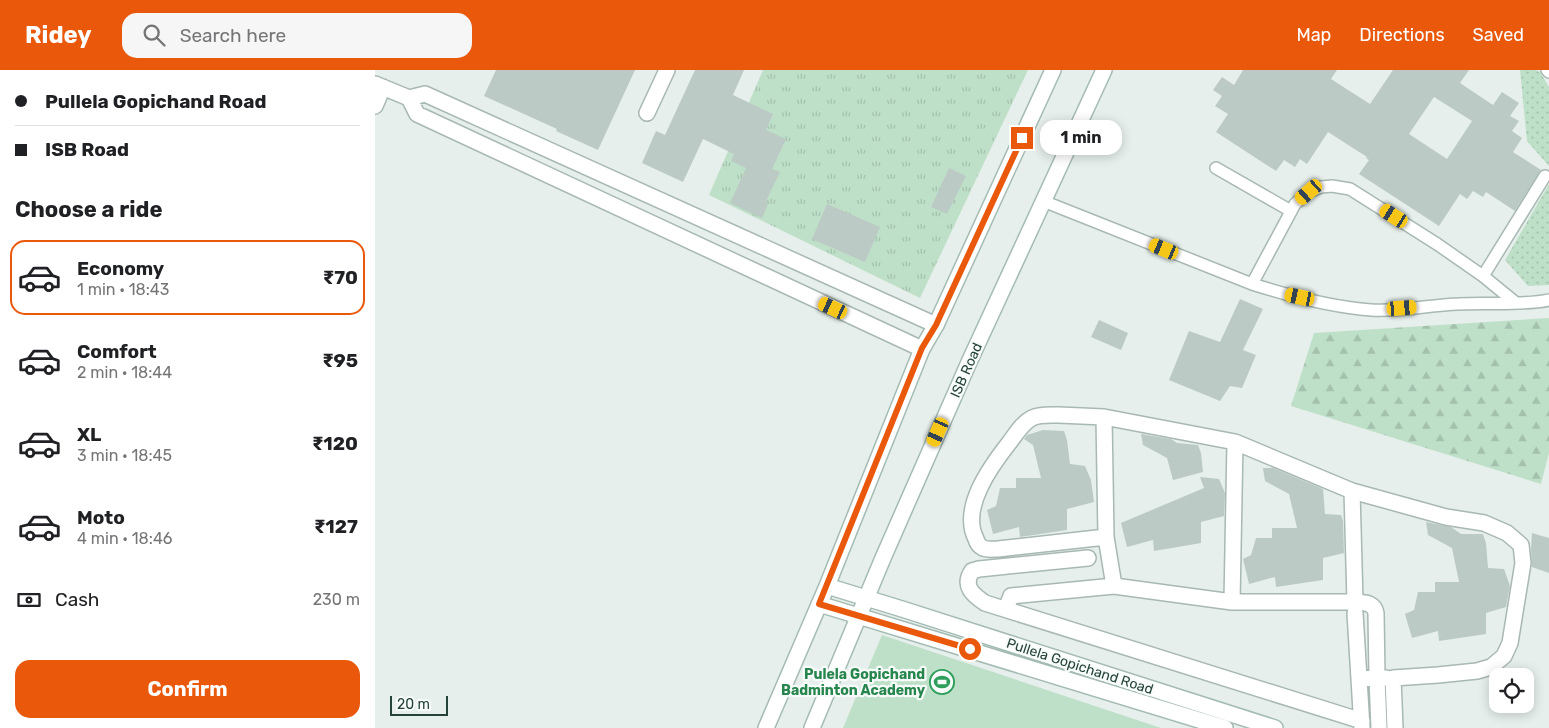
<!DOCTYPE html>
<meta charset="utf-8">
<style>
body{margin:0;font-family:Rubik,sans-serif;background:#f6f6f6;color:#202124;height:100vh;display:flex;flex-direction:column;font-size:19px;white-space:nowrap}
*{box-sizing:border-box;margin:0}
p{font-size:16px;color:#757577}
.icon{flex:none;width:28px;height:28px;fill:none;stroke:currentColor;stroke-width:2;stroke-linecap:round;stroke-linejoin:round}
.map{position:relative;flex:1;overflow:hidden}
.sheet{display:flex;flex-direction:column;background:#fff;width:375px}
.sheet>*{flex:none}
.banner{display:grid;align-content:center;height:110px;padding:0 15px;background:#fff}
.buttons{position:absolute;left:1114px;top:598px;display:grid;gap:10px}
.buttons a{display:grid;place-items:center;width:45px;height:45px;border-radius:10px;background:#fff;box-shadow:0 2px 12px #0003;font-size:25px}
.scale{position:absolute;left:15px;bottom:12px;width:58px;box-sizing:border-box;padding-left:5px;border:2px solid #24423a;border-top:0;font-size:14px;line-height:18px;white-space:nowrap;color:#24423a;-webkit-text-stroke:4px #f7fbf9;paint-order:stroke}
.end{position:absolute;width:22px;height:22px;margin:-11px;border:6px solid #ea580c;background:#fff;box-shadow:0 0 0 2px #fff}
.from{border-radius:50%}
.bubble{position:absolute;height:35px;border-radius:15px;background:#fff;box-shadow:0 2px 12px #0003;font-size:16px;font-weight:700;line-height:35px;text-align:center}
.car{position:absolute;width:15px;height:30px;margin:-15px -8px;border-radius:6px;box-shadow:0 0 4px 1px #0007;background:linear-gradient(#f5c518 24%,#345 0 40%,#f5c518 0 76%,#345 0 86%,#f5c518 0)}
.banner b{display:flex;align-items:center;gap:18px;height:48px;font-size:19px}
.banner b+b{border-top:1px solid #e0e0e0}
.banner i{width:12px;height:12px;background:#202124}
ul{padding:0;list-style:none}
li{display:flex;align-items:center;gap:15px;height:75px;margin:0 10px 8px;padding:0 5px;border:2px solid transparent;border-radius:15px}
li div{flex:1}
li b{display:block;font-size:19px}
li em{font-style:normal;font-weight:700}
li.on{border-color:#ea580c}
li>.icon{width:45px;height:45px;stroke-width:1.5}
h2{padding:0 15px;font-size:22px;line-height:60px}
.pay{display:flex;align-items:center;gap:12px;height:55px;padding:0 15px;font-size:19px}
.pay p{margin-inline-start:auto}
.cta{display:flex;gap:10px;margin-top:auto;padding:10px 15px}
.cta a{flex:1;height:58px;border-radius:15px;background:#ea580c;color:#fff;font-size:20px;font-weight:700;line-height:58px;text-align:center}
header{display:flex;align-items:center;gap:30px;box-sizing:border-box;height:70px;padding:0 25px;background:#ea580c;color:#fff}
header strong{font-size:24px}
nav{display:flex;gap:28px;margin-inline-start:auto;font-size:18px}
.search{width:350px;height:45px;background:#f6f6f6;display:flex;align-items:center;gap:12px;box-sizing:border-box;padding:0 18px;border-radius:15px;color:#757577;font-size:19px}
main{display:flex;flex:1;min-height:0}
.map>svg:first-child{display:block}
</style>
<header>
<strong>Ridey</strong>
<div class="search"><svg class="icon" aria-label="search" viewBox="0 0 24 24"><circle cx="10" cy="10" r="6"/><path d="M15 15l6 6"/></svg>Search here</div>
<nav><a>Map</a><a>Directions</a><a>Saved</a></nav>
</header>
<main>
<section class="sheet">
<div class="banner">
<b><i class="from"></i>Pullela Gopichand Road</b>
<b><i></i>ISB Road</b>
</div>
<h2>Choose a ride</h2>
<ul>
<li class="on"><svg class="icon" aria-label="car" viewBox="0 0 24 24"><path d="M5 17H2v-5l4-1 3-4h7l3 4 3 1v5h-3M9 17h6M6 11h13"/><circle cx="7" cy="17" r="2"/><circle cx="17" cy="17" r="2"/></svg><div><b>Economy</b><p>1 min · 18:43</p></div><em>₹70</em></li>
<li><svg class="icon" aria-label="car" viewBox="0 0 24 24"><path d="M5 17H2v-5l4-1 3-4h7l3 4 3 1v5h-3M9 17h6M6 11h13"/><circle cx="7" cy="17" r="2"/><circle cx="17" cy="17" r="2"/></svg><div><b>Comfort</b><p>2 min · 18:44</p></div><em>₹95</em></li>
<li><svg class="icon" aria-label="car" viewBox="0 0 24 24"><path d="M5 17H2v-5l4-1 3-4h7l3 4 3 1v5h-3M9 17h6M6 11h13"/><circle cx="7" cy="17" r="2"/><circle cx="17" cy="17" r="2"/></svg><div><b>XL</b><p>3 min · 18:45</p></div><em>₹120</em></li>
<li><svg class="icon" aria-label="car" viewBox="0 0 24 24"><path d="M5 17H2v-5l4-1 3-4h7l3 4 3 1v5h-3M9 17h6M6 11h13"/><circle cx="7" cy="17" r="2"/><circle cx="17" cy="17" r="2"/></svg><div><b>Moto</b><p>4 min · 18:46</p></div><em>₹127</em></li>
</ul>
<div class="pay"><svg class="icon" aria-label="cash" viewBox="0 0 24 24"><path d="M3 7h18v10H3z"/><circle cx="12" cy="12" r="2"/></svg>Cash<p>230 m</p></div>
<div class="cta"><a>Confirm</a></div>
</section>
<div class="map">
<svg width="1174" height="658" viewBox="0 0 1174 658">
<defs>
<pattern id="grass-tufts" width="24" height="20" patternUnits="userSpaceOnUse" patternTransform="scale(1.25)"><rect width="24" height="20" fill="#bfe0c8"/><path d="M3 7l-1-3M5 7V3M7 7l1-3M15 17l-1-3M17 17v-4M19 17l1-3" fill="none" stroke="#a4c1ad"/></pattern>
<pattern id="forest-firs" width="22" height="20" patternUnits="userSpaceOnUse" patternTransform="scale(1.25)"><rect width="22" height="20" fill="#bfe0c8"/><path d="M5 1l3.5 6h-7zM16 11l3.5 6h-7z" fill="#a4c1ad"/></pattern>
<pattern id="park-dots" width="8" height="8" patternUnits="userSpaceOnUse" patternTransform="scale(1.25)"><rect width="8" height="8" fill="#bfe0c8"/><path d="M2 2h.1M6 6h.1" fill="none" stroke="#a4c1ad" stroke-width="1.8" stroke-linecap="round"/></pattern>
</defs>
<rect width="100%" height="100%" fill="#e6efeb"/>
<path fill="url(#grass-tufts)" d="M388,0H653L545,228L334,125Z"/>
<path fill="url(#forest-firs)" d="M1174,248V383L1166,414L916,336L939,263Z"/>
<path fill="url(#park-dots)" d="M1145,0H1160L1165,2L1174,17V96L1152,71Z
M1174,114V215L1153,216L1130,190Z"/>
<path fill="#bfe0c8" d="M507,565L786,658H468Z"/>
<path fill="#bbcac4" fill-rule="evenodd" d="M121,0H260L223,80L181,61L182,59L109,26Z
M320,0H369L358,25L398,44L391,60L411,69L397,99L405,102L391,131L394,132L387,148L355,133L371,98L356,91L359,84L328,69L308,112L267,93L281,61L290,65Z
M868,0H962L956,9L995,34L1018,0H1094L1085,13L1118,35L1127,22L1144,33L1135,46L1144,51L1137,61L1147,68L1138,82L1166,100L1140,141L1111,122L1108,127L1098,121L1092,129L1085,124L1064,156L984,104L994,90L991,88L992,87L953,62L932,94L925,89L920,97L909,90L901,101L841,62L853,44L840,36L847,26L838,20L847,7L859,15ZM1059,27L1097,51L1072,89L1034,64Z
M574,98L591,106L572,144L556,137Z
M452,134L505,157L490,192L437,169Z
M865,229L888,239L868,280L881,285L867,318L855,316L845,331L794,310L814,261L845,272Z
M724,250L753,263L746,280L716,267Z
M668,360L689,361L692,370L695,394L710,396L716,410L719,432L692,439V460L645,467L644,457L618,464L612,440L621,436L625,418H641V408H666L658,375L649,369L652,365Z
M766,364L796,369L802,373L823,375L826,383L828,402L798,410L792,388L768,375Z
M888,398H898L948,419L950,444L966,445L968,451L969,483L948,488V510L901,517L900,507L874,514L868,489L876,485L881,468H897V458H922L914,424L890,411Z
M825,407L844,409L850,423L849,446L826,452V473L779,481L778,470L752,477L746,453L829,418Z
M1051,452L1076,457L1086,464H1108L1111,473L1113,498L1129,499L1135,516L1131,537L1111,543V564L1064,571L1063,561L1037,568L1030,544L1039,540L1043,522H1060V512H1084L1077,478L1053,465Z
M1157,463L1174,468V503L1157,497L1156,479Z"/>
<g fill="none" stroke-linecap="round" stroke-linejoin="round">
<defs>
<path id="lane" d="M1172,0L1174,2
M841,98L916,141
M668,131L877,214C915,226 956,237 996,240C1024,242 1055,235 1083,234C1113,232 1145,236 1174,230
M1108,206L1170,106
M877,214L920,134L934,122L946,117L957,116L975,119L1062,174L1108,206L1141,233"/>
<path id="street" d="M0,14L34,28L50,24L561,255
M34,28L42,44L547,279
M0,36L8,17
M272,43L292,0
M684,345L729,347L731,467L623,479C618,479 612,480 608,478C604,476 602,473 601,469C585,438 616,396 634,373C641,364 647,353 657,348C664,344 676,345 684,345Z
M729,347L860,372L977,421L1071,447L1109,453L1132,463L1146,475L1148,493L1135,573L1129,586L1116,597L1102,601L1063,605L1018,608L1020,658
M731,467L739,516L857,532L860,372
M713,488L604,499L597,501C587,516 598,525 610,533L987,651
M857,532H980L977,421
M980,532C989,533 999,532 1001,543L1002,608L984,609
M631,539L636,526L739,516
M980,543L987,658
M1004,658L1002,608H1011"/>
<path id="secondary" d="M452,516L527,539L900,658
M444,534L850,658
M391,658L452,516L547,279L561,255L678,0
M437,658L508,488L595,290L729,0"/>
</defs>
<use href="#lane" stroke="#a8b8b2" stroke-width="14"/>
<use href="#street" stroke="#a8b8b2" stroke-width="18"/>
<use href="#secondary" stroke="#a4bbb3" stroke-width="18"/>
<use href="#lane" stroke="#fff" stroke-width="11"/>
<use href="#street" stroke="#fff" stroke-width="15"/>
<use href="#secondary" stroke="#fff" stroke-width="15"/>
</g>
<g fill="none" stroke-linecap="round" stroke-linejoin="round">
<path stroke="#ea580c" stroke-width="6" d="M595,579L444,534L547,278L561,255L647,68"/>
</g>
<defs>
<symbol id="stadium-ring" viewBox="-11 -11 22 22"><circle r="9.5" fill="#f7fbf9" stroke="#2e9e5b" stroke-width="1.5"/><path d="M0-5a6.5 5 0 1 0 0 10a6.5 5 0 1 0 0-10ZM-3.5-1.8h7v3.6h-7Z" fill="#2e9e5b"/></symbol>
</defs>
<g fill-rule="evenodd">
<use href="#stadium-ring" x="553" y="598" width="28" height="28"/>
</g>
<g text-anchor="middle" stroke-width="4.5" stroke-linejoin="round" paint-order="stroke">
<g font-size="14" fill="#24423a" stroke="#f7fbf9">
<text transform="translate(591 300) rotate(-66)" y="5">ISB Road</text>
<text transform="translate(705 596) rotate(18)" y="5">Pullela Gopichand Road</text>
</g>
<g font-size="14" font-weight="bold" fill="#27864d" stroke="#f7fbf9" text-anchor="end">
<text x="550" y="609">Pulela Gopichand<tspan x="550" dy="16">Badminton Academy</tspan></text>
</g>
</g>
</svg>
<div class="buttons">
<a><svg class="icon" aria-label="locate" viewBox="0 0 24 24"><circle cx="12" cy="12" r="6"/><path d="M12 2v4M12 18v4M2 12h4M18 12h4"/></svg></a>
</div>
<div class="scale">20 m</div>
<i class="end from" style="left:595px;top:579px"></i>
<i class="end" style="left:647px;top:68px"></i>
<div class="bubble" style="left:665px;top:50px;width:82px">1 min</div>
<i class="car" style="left:934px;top:122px;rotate:229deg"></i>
<i class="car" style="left:1019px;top:146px;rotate:303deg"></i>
<i class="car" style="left:789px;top:179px;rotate:292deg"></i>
<i class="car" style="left:925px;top:227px;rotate:282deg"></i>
<i class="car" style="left:458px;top:238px;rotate:295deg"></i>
<i class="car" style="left:1027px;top:238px;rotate:86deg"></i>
<i class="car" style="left:563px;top:362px;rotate:204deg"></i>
</div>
</main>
